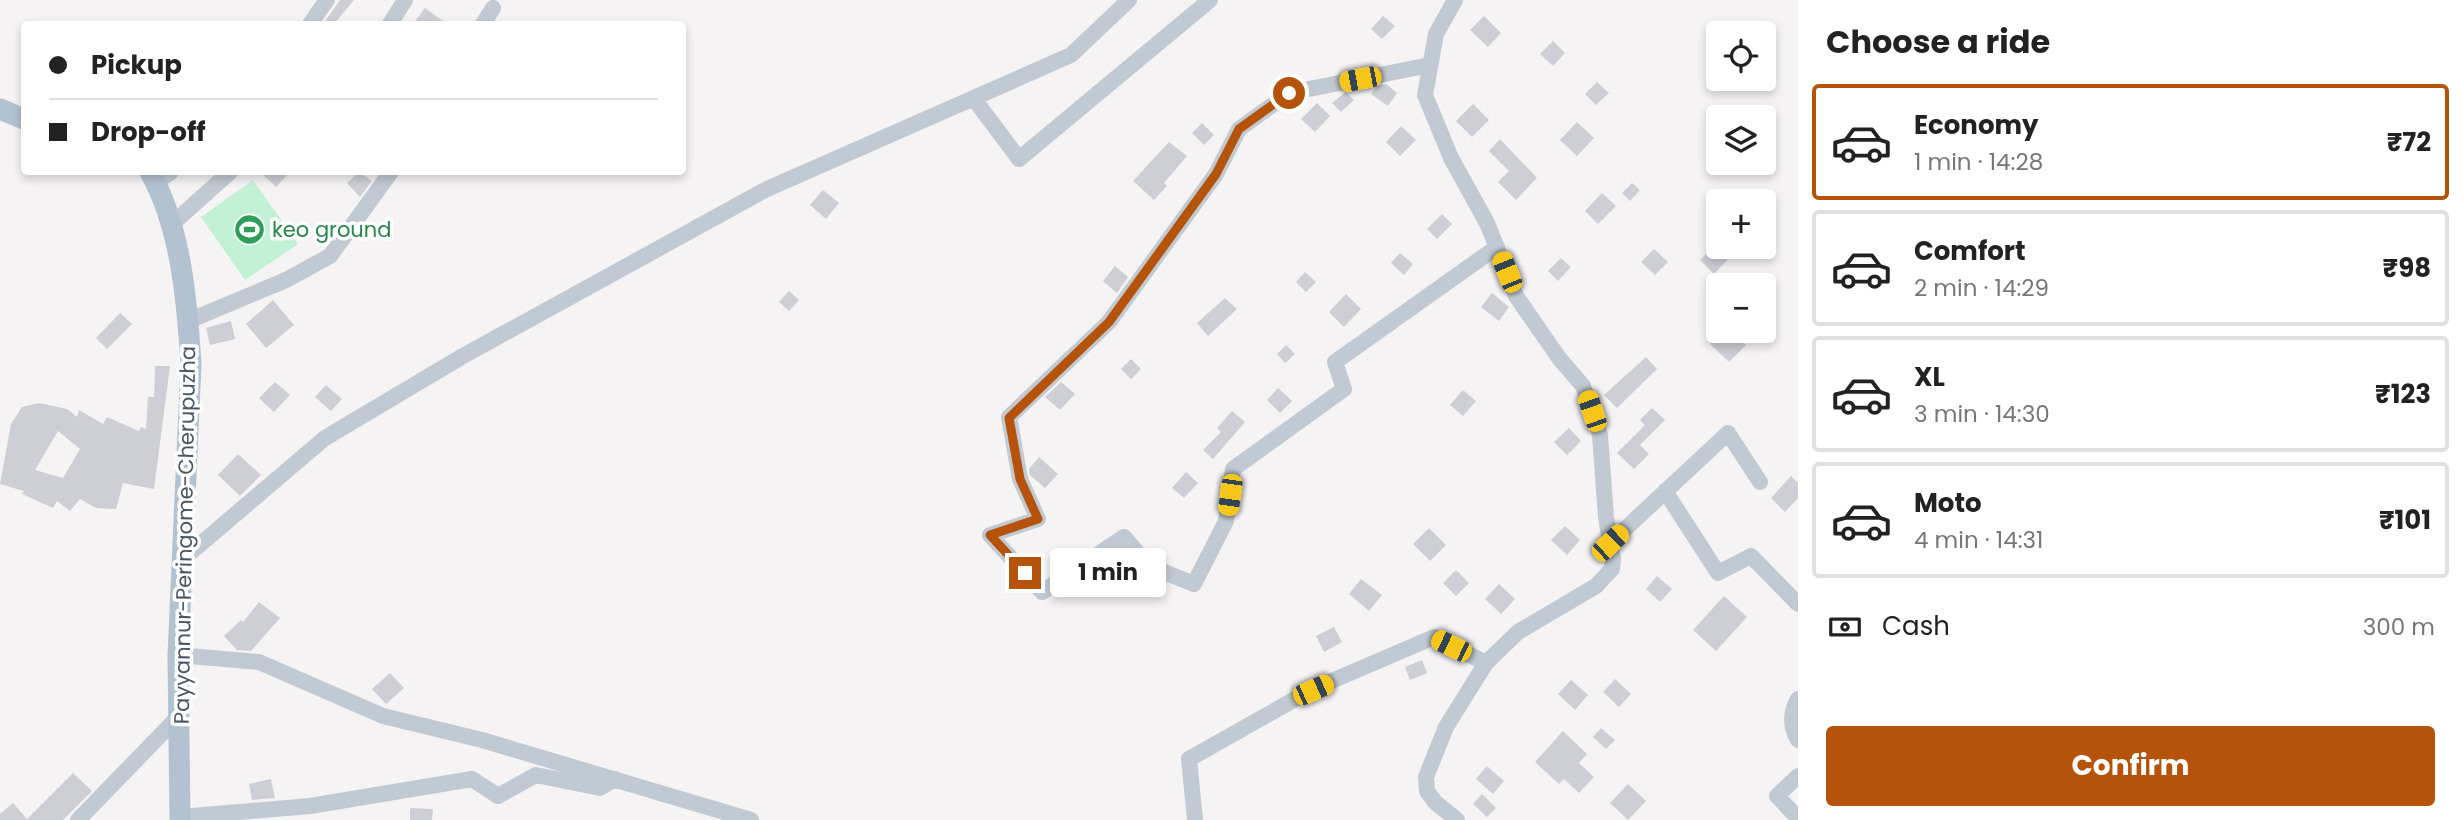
<!DOCTYPE html>
<meta charset="utf-8">
<style>
body{margin:0;font-family:Poppins,sans-serif;background:#f6f6f6;color:#222;height:100vh;display:flex;flex-direction:column;font-size:26px;white-space:nowrap}
*{box-sizing:border-box;margin:0}
p{font-size:23px;color:#767676}
.icon{flex:none;width:38px;height:38px;fill:none;stroke:currentColor;stroke-width:2;stroke-linecap:round;stroke-linejoin:round}
.map{position:relative;flex:1;overflow:hidden}
.details{display:flex;flex-direction:column;background:#fff;width:665px}
.details>*{flex:none}
.banner{position:absolute;left:21px;top:21px;width:665px;height:154px;border-radius:7px;box-shadow:0 4px 10px #0003;display:grid;align-content:center;height:154px;padding:0 28px;background:#fff}
.controls{position:absolute;left:1706px;top:21px;display:grid;gap:14px}
.controls a{display:grid;place-items:center;width:70px;height:70px;border-radius:7px;background:#fff;box-shadow:0 4px 10px #0003;font-size:35px}
.end{position:absolute;width:32px;height:32px;margin:-16px;border:9px solid #b45309;background:#fff;box-shadow:0 0 0 4px #fff}
.from{border-radius:50%}
.bubble{position:absolute;height:49px;border-radius:7px;background:#fff;box-shadow:0 4px 10px #0003;font-size:23px;font-weight:700;line-height:49px;text-align:center}
.car{position:absolute;width:21px;height:42px;margin:-21px -10px;border-radius:9px;box-shadow:0 0 5px 2px #0007;background:linear-gradient(#f5c518 24%,#345 0 40%,#f5c518 0 76%,#345 0 86%,#f5c518 0)}
.banner b{display:flex;align-items:center;gap:24px;height:66px;font-size:26px}
.banner b+b{border-top:2px solid #e0e0e0}
.banner i{width:18px;height:18px;background:#222}
ul{padding:0;list-style:none}
li{display:flex;align-items:center;gap:21px;height:116px;margin:0 14px 10px;padding:0 14px;border:4px solid #e0e0e0;border-radius:7px}
li div{flex:1}
li b{display:block;font-size:26px}
li em{font-style:normal;font-weight:700}
li.current{border-color:#b45309}
li>.icon{width:63px;height:63px;stroke-width:1.5}
h2{padding:0 28px;font-size:32px;line-height:84px}
.pay{display:flex;align-items:center;gap:18px;height:77px;padding:0 28px;font-size:26px}
.pay p{margin-inline-start:auto}
.action{display:flex;gap:14px;margin-top:auto;padding:14px 28px}
.action a{flex:1;height:80px;border-radius:7px;background:#b45309;color:#fff;font-size:28px;font-weight:700;line-height:80px;text-align:center}
main{display:flex;flex:1;min-height:0}
.map>svg:first-child{display:block}
</style>
<main>
<div class="map">
<svg width="1798" height="820" viewBox="0 0 1798 820">
<rect width="100%" height="100%" fill="#f5f3f3"/>
<path fill="#c3f1d5" d="M253,180L298,244L245,280L201,217Z"/>
<path fill="#cdcfd5" fill-rule="evenodd" d="M340,0H354L334,24H323Z
M425,8L447,24H413Z
M1383,16L1395,26L1382,39L1371,29Z
M1484,16L1501,33L1488,47L1470,30Z
M1553,41L1565,53L1553,66L1540,54Z
M1597,82L1609,93L1596,105L1585,94Z
M1386,84L1397,93L1388,106L1371,94L1377,86Z
M1346,92L1354,100L1341,112L1332,103Z
M1317,103L1330,116L1315,132L1301,119Z
M1473,104L1489,120L1472,137L1456,121Z
M1577,122L1594,138L1577,156L1560,140Z
M1202,123L1214,135L1204,145L1192,133Z
M1401,126L1416,140L1400,156L1386,142Z
M1500,139L1537,178L1516,200L1498,182L1509,171L1489,151Z
M1169,142L1187,156L1164,183L1167,186L1154,200L1133,181Z
M260,172H290L276,187Z
M359,172L372,181L360,197L347,183Z
M1632,183L1640,190L1630,201L1622,193Z
M823,190L839,203L826,219L810,205Z
M1602,193L1616,206L1598,224L1585,211Z
M1442,214L1452,224L1437,239L1427,229Z
M1716,244L1730,257L1714,274L1700,260Z
M1654,249L1668,262L1655,275L1641,262Z
M1400,253L1413,264L1404,275L1391,263Z
M1561,258L1571,267L1558,281L1548,271Z
M1115,266L1128,277L1117,293L1103,281Z
M1305,272L1316,282L1306,292L1296,282Z
M789,291L799,300L789,311L779,302Z
M1492,293L1509,307L1499,321L1481,307Z
M1346,294L1361,309L1344,327L1329,312Z
M1225,298L1237,309L1208,336L1197,323Z
M273,300L294,325L266,348L246,324Z
M120,313L132,324L107,349L96,338Z
M231,321L235,339L210,345L206,328Z
M1723,331H1732L1746,345L1729,362L1710,344Z
M1286,345L1295,354L1285,363L1277,354Z
M1646,357L1657,369L1617,408L1604,395Z
M1131,359L1141,369L1131,379L1121,369Z
M155,366H170L154,489L123,483L116,509L96,508L80,499L70,511L57,501L53,508L22,494L24,491L0,484L11,424L22,407L39,403L67,409L77,417L79,410L103,424L107,417L139,431L141,427L146,429L148,397H154ZM58,431L80,449L63,478L35,470Z
M275,382L290,395L274,412L259,398Z
M1061,382L1075,394L1060,410L1045,397Z
M326,385L342,399L331,411L315,397Z
M1278,388L1292,401L1280,413L1267,400Z
M1463,390L1476,401L1463,416L1450,405Z
M1652,408L1665,420L1640,445L1649,454L1634,469L1617,453L1645,425L1640,420Z
M1232,411L1245,422L1213,459L1203,450L1221,432L1217,428Z
M1569,428L1581,441L1567,455L1554,442Z
M238,454L261,475L240,496L218,475Z
M1039,457L1058,474L1045,488L1030,475L1029,469Z
M1186,472L1198,483L1184,498L1172,488Z
M1791,476L1798,483V498L1785,512L1771,498Z
M1565,526L1580,540L1567,555L1551,540Z
M1429,528L1446,545L1430,561L1413,544Z
M1456,570L1469,583L1456,596L1443,583Z
M1657,576L1672,589L1660,602L1646,589Z
M1361,579L1382,595L1369,611L1349,594Z
M1499,584L1515,599L1501,614L1485,599Z
M1724,596L1747,617L1716,651L1693,630Z
M259,602L280,618L251,651L237,650L224,636L241,620L243,622Z
M1334,627L1342,642L1324,652L1316,636Z
M1422,660L1427,673L1410,680L1405,667Z
M390,673L404,688L386,704L372,689Z
M1615,679L1631,694L1619,707L1603,692Z
M1571,680L1588,695L1575,710L1558,694Z
M1601,728L1615,740L1606,749L1593,737Z
M1563,731L1587,754L1579,763L1594,777L1579,793L1564,779L1559,784L1535,762Z
M1487,766L1504,781L1493,794L1476,779Z
M73,773L92,791L63,820H0V814L13,803L27,819Z
M271,779L275,798L252,800L249,784Z
M1628,784L1646,801L1628,820L1610,803Z
M1482,794L1496,808L1487,817L1473,804Z
M410,808L433,809L432,820H410Z"/>
<g fill="none" stroke-linecap="round" stroke-linejoin="round">
<path stroke="#c1cad2" stroke-width="16" d="M1455,0L1436,34L1425,95L1451,158L1487,223L1516,296L1559,358L1583,386L1600,435L1606,517L1613,559L1612,569L1596,586L1518,632L1486,663L1446,727L1426,777L1427,791L1435,802L1457,820
M310,24L327,0
M390,24L405,0
M483,24L493,8
M1430,65L1289,93L1239,129L1216,174L1109,322L1009,417L1020,479L1038,519L990,535L1042,592L1124,537L1149,566L1194,584L1226,521L1233,469L1344,389L1335,362L1497,247
M974,99L1019,159L1210,0
M156,182L171,172
M172,224L230,172
M188,321L286,280L330,256L391,172
M1665,491L1718,573L1751,556L1798,604
M1610,543L1728,433L1760,482
M183,559L325,438L463,356L765,190L1071,55L1129,0
M178,655L259,662L383,716L482,740L751,820
M1798,699C1790,713 1790,726 1798,740
M1798,776L1777,796L1798,818
M180,817L310,806L472,779L498,796L536,775L600,788L615,779
M78,820L180,715
M1195,820L1189,759L1313,689L1434,637L1486,663"/>
<path stroke="#b3c2d1" stroke-width="21" d="M0,109L24,119
M150,172C181,228 187,300 191,364L178,655L180,820"/>
</g>
<g fill="none" stroke-linecap="round" stroke-linejoin="round">
<path stroke="#b45309" stroke-width="9" d="M1025,573L990,535L1038,519L1020,479L1009,418L1109,322L1216,174L1239,129L1289,93"/>
</g>
<defs>
<symbol id="stadium-disc" viewBox="-11 -11 22 22"><circle r="9.5" fill="#2e9e5b" stroke="#fff"/><path d="M0-5a6.5 5 0 1 0 0 10a6.5 5 0 1 0 0-10ZM-3.5-1.8h7v3.6h-7Z" fill="#fff"/></symbol>
</defs>
<g fill-rule="evenodd">
<use href="#stadium-disc" x="232" y="212" width="35" height="35"/>
</g>
<g text-anchor="middle" stroke-width="7" stroke-linejoin="round" paint-order="stroke">
<g font-size="21" fill="#27864d" stroke="#fff" text-anchor="start">
<text x="272" y="237">keo ground</text>
</g>
<g font-size="21" fill="#4a5661" stroke="#fff">
<text transform="translate(185 535) rotate(-89)" y="7">Payyannur-Peringome-Cherupuzha</text>
</g>
</g>
</svg>
<div class="controls">
<a><svg class="icon" aria-label="locate" viewBox="0 0 24 24"><circle cx="12" cy="12" r="6"/><path d="M12 2v4M12 18v4M2 12h4M18 12h4"/></svg></a>
<a><svg class="icon" aria-label="layers" viewBox="0 0 24 24"><path d="M12 4l9 5-9 5-9-5zM3 14l9 5 9-5"/></svg></a>
<a>+</a>
<a>−</a>
</div>
<i class="end from" style="left:1289px;top:93px"></i>
<i class="end" style="left:1025px;top:573px"></i>
<div class="bubble" style="left:1050px;top:548px;width:116px">1 min</div>
<i class="car" style="left:1360px;top:79px;rotate:259deg"></i>
<i class="car" style="left:1507px;top:272px;rotate:338deg"></i>
<i class="car" style="left:1592px;top:411px;rotate:341deg"></i>
<i class="car" style="left:1230px;top:495px;rotate:188deg"></i>
<i class="car" style="left:1610px;top:543px;rotate:46deg"></i>
<i class="car" style="left:1451px;top:646px;rotate:296deg"></i>
<i class="car" style="left:1313px;top:690px;rotate:66deg"></i>
<div class="banner">
<b><i class="from"></i>Pickup</b>
<b><i></i>Drop-off</b>
</div>
</div>
<section class="details">
<h2>Choose a ride</h2>
<ul>
<li class="current"><svg class="icon" aria-label="car" viewBox="0 0 24 24"><path d="M5 17H2v-5l4-1 3-4h7l3 4 3 1v5h-3M9 17h6M6 11h13"/><circle cx="7" cy="17" r="2"/><circle cx="17" cy="17" r="2"/></svg><div><b>Economy</b><p>1 min · 14:28</p></div><em>₹72</em></li>
<li><svg class="icon" aria-label="car" viewBox="0 0 24 24"><path d="M5 17H2v-5l4-1 3-4h7l3 4 3 1v5h-3M9 17h6M6 11h13"/><circle cx="7" cy="17" r="2"/><circle cx="17" cy="17" r="2"/></svg><div><b>Comfort</b><p>2 min · 14:29</p></div><em>₹98</em></li>
<li><svg class="icon" aria-label="car" viewBox="0 0 24 24"><path d="M5 17H2v-5l4-1 3-4h7l3 4 3 1v5h-3M9 17h6M6 11h13"/><circle cx="7" cy="17" r="2"/><circle cx="17" cy="17" r="2"/></svg><div><b>XL</b><p>3 min · 14:30</p></div><em>₹123</em></li>
<li><svg class="icon" aria-label="car" viewBox="0 0 24 24"><path d="M5 17H2v-5l4-1 3-4h7l3 4 3 1v5h-3M9 17h6M6 11h13"/><circle cx="7" cy="17" r="2"/><circle cx="17" cy="17" r="2"/></svg><div><b>Moto</b><p>4 min · 14:31</p></div><em>₹101</em></li>
</ul>
<div class="pay"><svg class="icon" aria-label="cash" viewBox="0 0 24 24"><path d="M3 7h18v10H3z"/><circle cx="12" cy="12" r="2"/></svg>Cash<p>300 m</p></div>
<div class="action"><a>Confirm</a></div>
</section>
</main>
